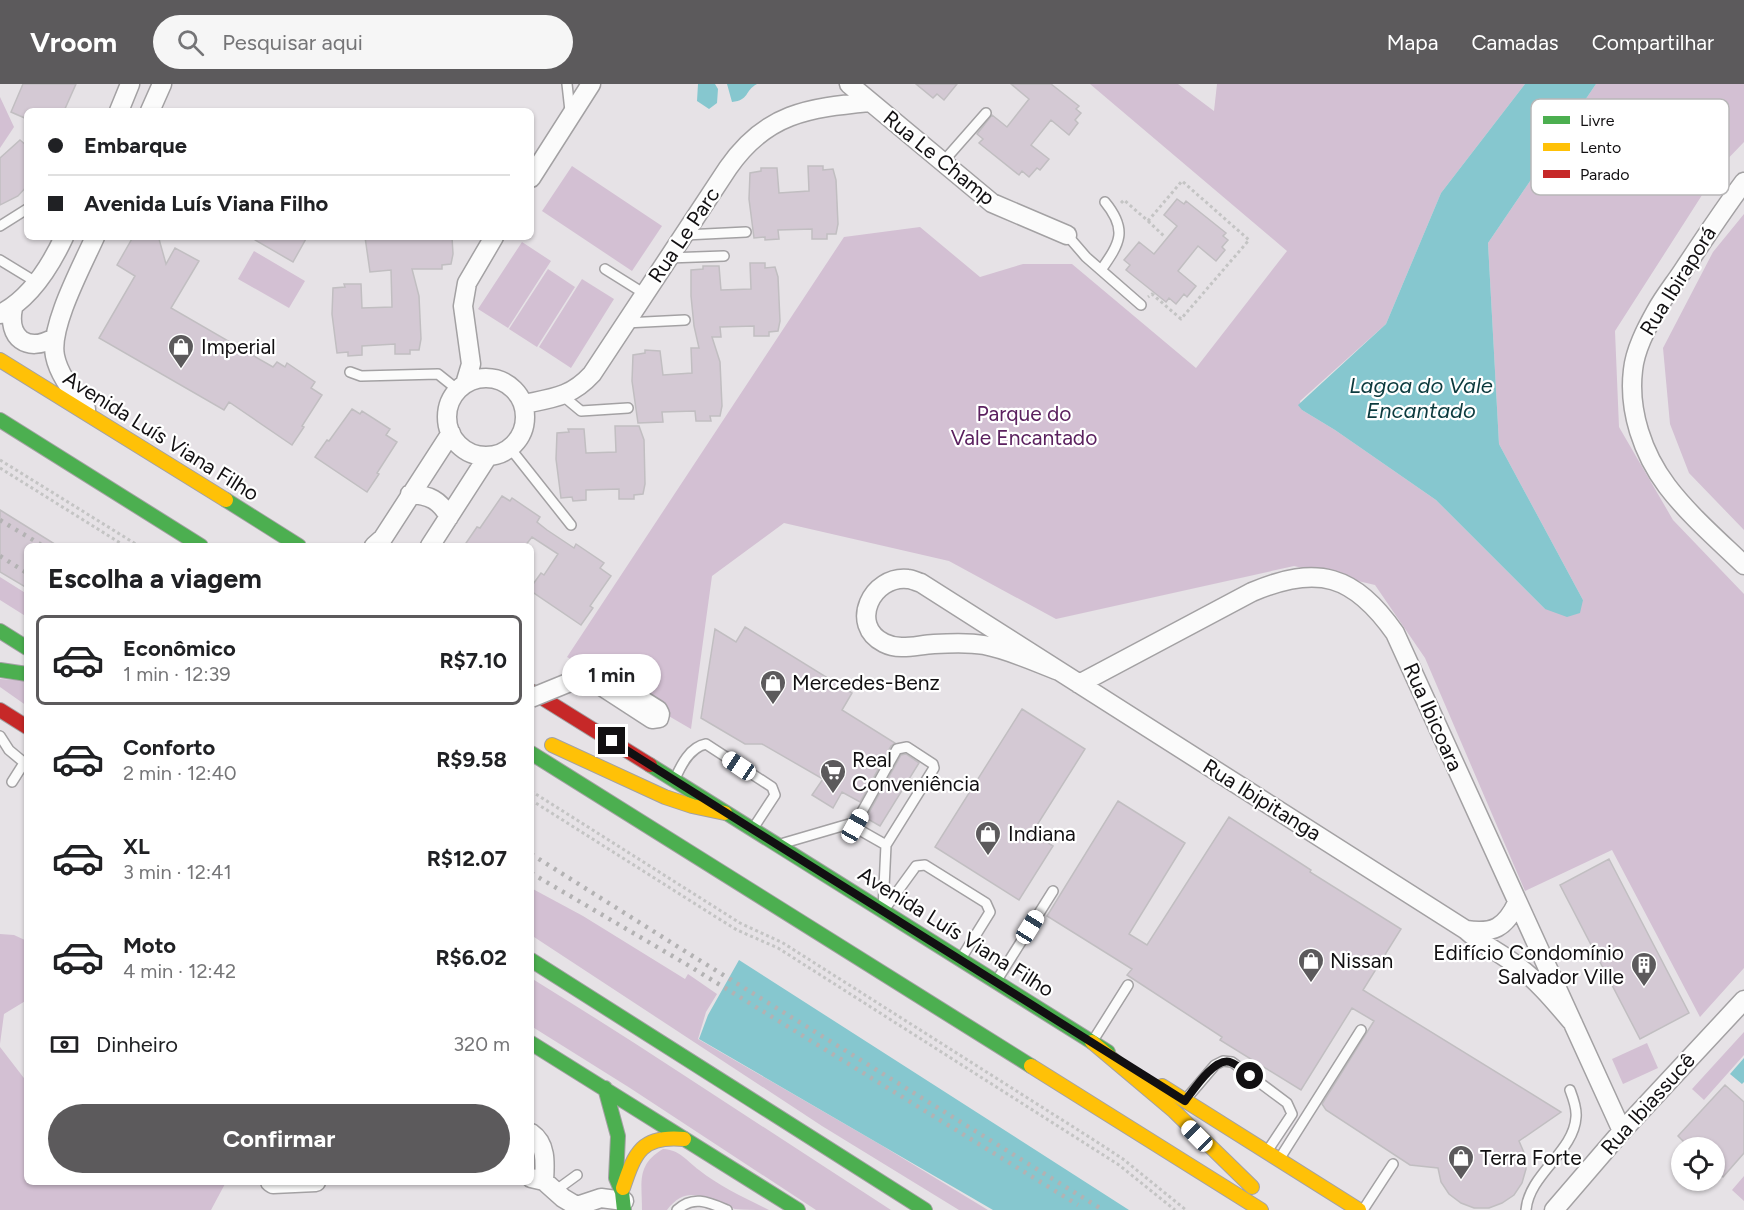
<!DOCTYPE html>
<html lang="pt">
<meta charset="utf-8">
<style>
body{margin:0;font-family:Figtree,sans-serif;background:#f6f6f6;color:#202124;height:100vh;display:flex;flex-direction:column;font-size:22px;white-space:nowrap}
*{box-sizing:border-box;margin:0}
p{font-size:20px;color:#757577}
.icon{flex:none;width:33px;height:33px;fill:none;stroke:currentColor;stroke-width:2;stroke-linecap:round;stroke-linejoin:round}
.map{position:relative;flex:1;overflow:hidden}
.side{position:absolute;left:24px;top:459px;width:510px;height:642px;display:flex;flex-direction:column;background:#fff;border-radius:9px;box-shadow:0 2px 4px #0004}
.side>*{flex:none}
.banner{position:absolute;left:24px;top:24px;width:510px;height:132px;border-radius:9px;box-shadow:0 2px 4px #0004;display:grid;align-content:center;height:132px;padding:0 24px;background:#fff}
.tools{position:absolute;left:1671px;top:1053px;display:grid;gap:12px}
.tools a{display:grid;place-items:center;width:54px;height:54px;border-radius:50%;background:#fff;box-shadow:0 2px 4px #0004;font-size:30px}
.end{position:absolute;width:27px;height:27px;margin:-14px;border:8px solid #121012;background:#fff;box-shadow:0 0 0 3px #fff}
.from{border-radius:50%}
.bubble{position:absolute;height:42px;border-radius:21px;background:#fff;box-shadow:0 2px 4px #0004;font-size:20px;font-weight:700;line-height:42px;text-align:center}
.car{position:absolute;width:18px;height:36px;margin:-18px -9px;border-radius:8px;box-shadow:0 0 4px 2px #0007;background:linear-gradient(#fff 24%,#345 0 40%,#fff 0 76%,#345 0 86%,#fff 0)}
.banner b{display:flex;align-items:center;gap:21px;height:57px;font-size:22px}
.banner b+b{border-top:2px solid #e0e0e0}
.banner i{width:15px;height:15px;background:#202124}
ul{padding:0;list-style:none}
li{display:flex;align-items:center;gap:18px;height:90px;margin:0 12px 9px;padding:0 12px;border:3px solid transparent;border-radius:9px}
li div{flex:1}
li b{display:block;font-size:22px}
li em{font-style:normal;font-weight:700}
li.selected{border-color:#5c5a5c}
li>.icon{width:54px;height:54px;stroke-width:1.5}
h2{padding:0 24px;font-size:27px;line-height:72px}
.pay{display:flex;align-items:center;gap:15px;height:66px;padding:0 24px;font-size:22px}
.pay p{margin-inline-start:auto}
.action{display:flex;gap:12px;margin-top:auto;padding:12px 24px}
.action a{flex:1;height:69px;border-radius:36px;background:#5c5a5c;color:#fff;font-size:24px;font-weight:700;line-height:69px;text-align:center}
header{display:flex;align-items:center;gap:36px;box-sizing:border-box;height:84px;padding:0 30px;background:#5c5a5c;color:#fff}
header strong{font-size:28px}
nav{display:flex;gap:33px;margin-inline-start:auto;font-size:21px}
.search{width:420px;height:54px;background:#f6f6f6;display:flex;align-items:center;gap:15px;box-sizing:border-box;padding:0 21px;border-radius:33px;color:#757577;font-size:22px}
.map>svg:first-child{display:block}
</style>
<header>
<strong>Vroom</strong>
<div class="search"><svg class="icon" aria-label="search" viewBox="0 0 24 24"><circle cx="10" cy="10" r="6"/><path d="M15 15l6 6"/></svg>Pesquisar aqui</div>
<nav><a>Mapa</a><a>Camadas</a><a>Compartilhar</a></nav>
</header>
<div class="map">
<svg width="1744" height="1126" viewBox="0 0 1744 1126">
<rect width="100%" height="100%" fill="#e6e2e6"/>
<path fill="#d3c0d3" d="M1090,0H1178L1214,27L1217,0H1525L1441,109L1386,240L1300,317L1302,326L1335,346L1436,416L1545,525L1583,516L1499,360L1488,159L1596,0H1744V58L1720,83L1615,247L1619,343L1673,436L1744,510V884L1700,933L1612,766L1525,807L1425,574L1375,501L1294,482L1056,535L949,477L784,439L712,492L691,645L567,573L844,153L920,143L980,193L1023,180H1072L1196,284L1287,167Z
M0,13L14,43L0,64Z
M572,82L662,142L632,187L542,127Z
M1744,130V446L1689,389L1670,340L1663,264L1713,168Z
M522,158L551,177L508,244L478,225Z
M254,167L305,197L289,224L238,195Z
M548,185L575,203L537,263L509,245Z
M582,195L614,215L571,284L539,263Z
M0,493L27,510V533L0,516Z
M0,595L27,597V622L0,603Z
M531,804L583,832L685,895L688,890L717,910L706,928L698,955L881,1061L988,1126H959L822,1042L531,851Z
M0,850L14,851L27,857V916L4,930L0,960Z
M531,894C653,969 771,1049 891,1126H816L630,1004L531,942Z
M1744,948V971L1704,1016L1692,1005Z
M1647,959L1658,984L1623,1000L1612,975Z
M0,963L27,998V1098H49L52,1101L62,1098H226L211,1126H0Z
M663,1065C680,1066 686,1076 699,1086C719,1102 745,1114 769,1126C758,1126 745,1126 735,1125C709,1118 689,1097 667,1126H642C642,1098 636,1081 663,1065Z
M1744,1092V1117L1732,1106Z"/>
<path fill="#86c7cf" d="M698,0H715L718,5L717,19L709,25L697,17Z
M727,0H757C744,7 750,16 732,18Z
M1525,0H1596L1488,159L1499,360L1583,516L1580,529L1567,533L1545,525L1436,416L1335,346L1302,326L1298,321L1386,240L1441,109Z
M739,876L1129,1126H993L699,955L708,931Z
M1744,974V998L1742,1000L1730,990Z"/>
<path fill="#d4c9d4" stroke="#c1bec1" stroke-width="1.5" d="M23,0H76L64,27H27V35L11,28Z
M916,0H957L944,16L937,10L933,14Z
M1011,0H1051L1079,22L1076,25L1081,29L1075,36L1078,39L1069,51L1051,36L1031,61L1049,75L1040,86L1037,84L1029,93L1022,87L1019,91L979,59L983,55L977,50L992,31L1007,43L1029,15Z
M20,56L27,62V102L18,112L0,121V74Z
M808,82H823V86L833,85L836,96L838,140L836,150H827V155H812V145L778,146L779,155L765,156V153L754,154L749,115L750,89L761,87V84H777L779,109L809,107Z
M1177,115L1184,120L1186,117L1226,149L1223,152L1228,156L1222,163L1225,166L1216,177L1198,162L1178,187L1196,202L1187,213L1184,210L1176,220L1169,214L1166,218L1126,186L1130,181L1124,176L1139,158L1154,170L1177,142L1164,131Z
M133,153H155L159,155L166,180L175,164L199,177L171,224L273,283L277,278L285,283L287,279L315,298L311,304L322,311L302,342L304,343L292,361L229,318L224,326L99,254L135,192L117,181Z
M250,153H307L293,178Z
M365,153H452L453,170L451,180L442,181V185H412L419,212L421,255L419,266H410V270H395V260L362,262V271L348,272V268L337,269L332,230L333,204L345,203L344,200H361L362,224L392,223L391,186L370,188Z
M750,179H765V184L775,183L778,193L780,237L778,247L769,248V252H754V242L720,243L721,253H712L720,278L722,322L720,332H710L711,337H696L695,327L662,328L663,338L638,339L632,297L633,271L645,269V266L660,267L663,291L692,289L691,264H699L694,242L691,212V186L703,185V182H719L721,206L751,205Z
M352,325L360,330L362,327L390,345L386,351L397,358L377,389L379,390L367,408L315,373L327,356L329,357Z
M615,342H639L644,356L645,400L643,410L634,411V415H619V405L586,406V416L573,417L572,413L561,414L556,375L557,349L569,348L568,345H584L586,369L616,368Z
M502,412L510,417L512,414L540,433L537,438L547,446L574,464L576,460L604,479L600,484L611,492L590,522L593,524L581,541L531,507V503L541,489L544,491L558,470L532,453L525,462H464L477,443L480,444Z
M0,426L58,462H27V504L0,488Z
M745,543L852,609L842,626L895,659L891,662L860,718L842,708L833,724L812,711L823,695L762,660H745L701,634L715,545L736,558Z
M1022,625L1085,665L1032,749L1053,762L1019,816L935,763Z
M906,670L919,679L880,742L866,734L901,671Z
M1118,717L1185,759L1129,850L1147,861L1229,733L1311,786L1310,788L1401,845L1363,906L1561,1028L1519,1057L1525,1071L1526,1085L1522,1099L1514,1111L1502,1119L1489,1124H1474L1461,1119L1449,1110L1441,1098L1438,1084L1410,1081L1326,1026L1322,1020L1374,937L1352,924L1301,1006L1220,956L1222,953L1127,891L1132,885L1047,832Z
M1609,775L1689,929L1640,955L1560,801Z
M1725,1001L1744,1018V1069L1723,1093L1714,1086V1064H1690L1678,1052Z"/>
<g fill="none" stroke-linecap="round" stroke-linejoin="round">
<defs>
<path id="lane" d="M567,0L570,27
M942,79L986,29
M0,142L27,125
M685,151L746,148
M1067,151L1086,173L1141,221
M668,174L724,172
M0,176L36,198
M605,185L645,210
M1101,186C1120,159 1128,146 1105,118
M625,239L685,236
M350,288L361,292L438,290L458,306
M563,312L581,327L628,324
M510,364L571,441
M0,652L9,666L27,681
M675,695C681,681 690,663 706,660L772,703L775,711L754,743
M12,698L24,679
M854,742L897,665L907,663L933,680L934,684L886,761
M784,759L849,740L886,761L883,825
M884,826L916,782L925,781L986,819L990,828L962,873
M997,896L1053,807
M1094,955L1128,901
M1186,1015L1215,981L1223,977L1232,978L1287,1019L1292,1030L1268,1066
M1280,1074L1361,946
M555,1107L577,1091
M677,1126C693,1111 708,1118 727,1126
M1363,1126L1393,1080
M1526,1126C1529,1090 1574,1068 1576,1033C1577,1024 1573,1014 1570,1006"/>
<path id="street" d="M849,0L992,119L1067,151
M119,27L130,0
M150,27L162,0
M531,94L591,0
M1744,98C1723,126 1704,155 1684,185C1675,199 1664,212 1656,227C1646,245 1635,266 1633,286C1628,327 1643,370 1667,402C1689,431 1718,456 1744,481
M13,224C7,254 27,269 54,254
M0,230C30,215 50,183 64,153
M447 333a39 39 0 1 1 78 0a39 39 0 1 1-78 0Z
M465,300L471,280L463,222L467,199L494,153
M524,320C553,314 571,313 592,290L728,84C766,29 808,24 870,18
M86,325C74,309 59,292 55,272C49,243 82,182 95,153
M410,410C429,411 440,416 449,433
M374,462L383,454L451,349
M430,462L488,372
M1059,587C1035,578 1010,566 984,561C968,558 950,559 934,560C916,561 900,567 884,559C848,541 872,491 908,495C912,495 917,498 921,499L1466,846C1481,860 1500,868 1516,881C1538,897 1555,918 1573,939
M1079,600L1252,508C1318,480 1354,491 1395,549L1622,1047
M1466,846C1493,850 1505,844 1517,819
M531,1049C547,1060 545,1080 544,1097
M531,1094L544,1097L563,1114L583,1126
M270,1098L273,1100L316,1098
M577,1122L601,1114L624,1117
M1554,1126L1622,1047L1744,916"/>
<path id="fast" d="M0,336L201,462
M226,416L299,462
M0,547L27,564
M0,586L27,590
M531,669L1031,982
M650,681L1108,968
M531,876L925,1126
M531,959L798,1126
M605,1004L618,1052L616,1094L622,1108L624,1126"/>
<path id="slow" d="M0,276L226,416
M552,661L665,713L692,722L725,729
M1092,958L1174,1027L1252,1103
M1031,982L1261,1126
M1162,1002L1359,1126
M623,1104C635,1068 642,1051 684,1055"/>
<path id="jam" d="M531,607L650,681
M0,626L27,643"/>
</defs>
<use href="#lane" stroke="#a3a1a3" stroke-width="12"/>
<use href="#street" stroke="#a3a1a3" stroke-width="21"/>
<use href="#fast" stroke="#a3a1a3" stroke-width="16"/>
<use href="#slow" stroke="#a3a1a3" stroke-width="16"/>
<use href="#jam" stroke="#a3a1a3" stroke-width="16"/>
<path stroke="#c4c4c4" stroke-width="3" stroke-dasharray="3 3" stroke-linecap="butt" d="M1121,119L1124,116L1148,137L1182,97L1249,156L1181,235L1152,210L1148,213
M1148,137L1165,153
M0,376L139,462
M0,384L125,462
M531,707L740,839L783,859L1097,1058L1123,1075L1186,1126
M531,716L716,833L737,846L778,864L1119,1081L1175,1126"/>
<use href="#lane" stroke="#fbfbfb" stroke-width="9"/>
<use href="#street" stroke="#fbfbfb" stroke-width="18"/>
<use href="#fast" stroke="#4caf50" stroke-width="14"/>
<use href="#slow" stroke="#ffc107" stroke-width="14"/>
<use href="#jam" stroke="#c62828" stroke-width="14"/>
<path stroke="#b3b2b3" stroke-width="4.5" stroke-dasharray="3 6" stroke-linecap="butt" d="M0,436L43,462
M0,472L27,489
M531,770L691,871L1103,1126
M531,789L686,880L1078,1121"/>
<defs>
<path id="street-bridge" d="M531,614L580,594L592,596L652,635L659,634L660,630L658,626L596,587L592,586L586,591"/>
</defs>
<use href="#street-bridge" stroke="#a3a1a3" stroke-width="21" stroke-linecap="butt"/>
<use href="#street-bridge" stroke="#fbfbfb" stroke-width="18"/>
</g>
<g fill="none" stroke-linecap="round" stroke-linejoin="round">
<path stroke="#121012" stroke-width="8" d="M612,657L1185,1017C1194,1005 1215,973 1230,978C1237,980 1244,987 1250,992"/>
</g>
<defs>
<symbol id="shop-pin" viewBox="-11 -11 22 30"><path d="M0 17L-7.5 6A9.5 9.5 0 1 1 7.5 6Z" fill="#5c5a5c" stroke="#fff"/><path d="M-5-2.5h2.3a2.7 3.5 0 0 1 5.4 0H5L5.5 6h-11ZM-1.5-2.5h3a1.5 2.3 0 0 0-3 0Z" fill="#fff"/></symbol>
<symbol id="supermarket-pin" viewBox="-11 -11 22 30"><path d="M0 17L-7.5 6A9.5 9.5 0 1 1 7.5 6Z" fill="#5c5a5c" stroke="#fff"/><path d="M-6-5.5h2.5l.6 2H6L4.5 2H-2.5L-4.4-4H-6ZM-1.5 3.2a1.3 1.3 0 1 0 .1 0ZM3 3.2a1.3 1.3 0 1 0 .1 0Z" fill="#fff"/></symbol>
<symbol id="building-pin" viewBox="-11 -11 22 30"><path d="M0 17L-7.5 6A9.5 9.5 0 1 1 7.5 6Z" fill="#5c5a5c" stroke="#fff"/><path d="M-4-6H4V6H1V3H-1V6H-4ZM-2.5-4.3h1.7v1.8h-1.7ZM.8-4.3h1.7v1.8H.8ZM-2.5-1h1.7V.8h-1.7ZM.8-1h1.7V.8H.8Z" fill="#fff"/></symbol>
</defs>
<g fill-rule="evenodd">
<use href="#shop-pin" x="166" y="248" width="30" height="40"/>
<use href="#shop-pin" x="758" y="584" width="30" height="40"/>
<use href="#supermarket-pin" x="818" y="673" width="30" height="40"/>
<use href="#shop-pin" x="973" y="735" width="30" height="40"/>
<use href="#shop-pin" x="1296" y="862" width="30" height="40"/>
<use href="#building-pin" x="1629" y="866" width="30" height="40"/>
<use href="#shop-pin" x="1446" y="1059" width="30" height="40"/>
</g>
<g text-anchor="middle" stroke-width="4.5" stroke-linejoin="round" paint-order="stroke">
<g font-size="21" fill="#121012" stroke="#fff">
<text transform="translate(939 74) rotate(39)" y="7">Rua Le Champ</text>
<text transform="translate(684 151) rotate(-56)" y="7">Rua Le Parc</text>
<text transform="translate(1678 197) rotate(-58)" y="7">Rua Ibiraporá</text>
<text transform="translate(161 352) rotate(32)" y="7">Avenida Luís Viana Filho</text>
<text transform="translate(1433 633) rotate(66)" y="7">Rua Ibicoara</text>
<text transform="translate(1262 716) rotate(32)" y="7">Rua Ibipitanga</text>
<text transform="translate(956 848) rotate(32)" y="7">Avenida Luís Viana Filho</text>
<text transform="translate(1648 1020) rotate(-48)" y="7">Rua Ibiassucê</text>
</g>
<g font-size="21" fill="#121012" stroke="#fff" text-anchor="start">
<text x="201" y="270">Imperial</text>
<text x="792" y="606">Mercedes-Benz</text>
<text x="852" y="683">Real<tspan x="852" dy="24">Conveniência</tspan></text>
<text x="1008" y="757">Indiana</text>
<text x="1624" y="876" text-anchor="end">Edifício Condomínio<tspan x="1624" dy="24">Salvador Ville</tspan></text>
<text x="1330" y="884">Nissan</text>
<text x="1480" y="1081">Terra Forte</text>
</g>
<g font-size="21" fill="#5b215f" stroke="#fff">
<text x="1024" y="337">Parque do<tspan x="1024" dy="24">Vale Encantado</tspan></text>
</g>
<g font-size="22" font-style="italic" fill="#0c3a3e" stroke="#fff">
<text x="1421" y="309">Lagoa do Vale<tspan x="1421" dy="25">Encantado</tspan></text>
</g>
</g>
<rect x="1531" y="15" width="198" height="96" rx="9" fill="#fff" stroke="#b8b7b8" stroke-width="1.5"/>
<rect x="1543" y="32" width="27" height="8" fill="#4caf50"/>
<rect x="1543" y="59" width="27" height="8" fill="#ffc107"/>
<rect x="1543" y="86" width="27" height="8" fill="#c62828"/>
<g font-size="16" fill="#121012">
<text x="1580" y="42">Livre</text>
<text x="1580" y="69">Lento</text>
<text x="1580" y="96">Parado</text>
</g>
</svg>
<div class="tools">
<a><svg class="icon" aria-label="locate" viewBox="0 0 24 24"><circle cx="12" cy="12" r="6"/><path d="M12 2v4M12 18v4M2 12h4M18 12h4"/></svg></a>
</div>
<i class="end from" style="left:1250px;top:992px"></i>
<i class="end" style="left:612px;top:657px"></i>
<div class="bubble" style="left:562px;top:570px;width:99px">1 min</div>
<i class="car" style="left:739px;top:682px;rotate:304deg"></i>
<i class="car" style="left:855px;top:742px;rotate:29deg"></i>
<i class="car" style="left:1030px;top:843px;rotate:32deg"></i>
<i class="car" style="left:1197px;top:1052px;rotate:315deg"></i>
<div class="banner">
<b><i class="from"></i>Embarque</b>
<b><i></i>Avenida Luís Viana Filho</b>
</div>
<section class="side">
<h2>Escolha a viagem</h2>
<ul>
<li class="selected"><svg class="icon" aria-label="car" viewBox="0 0 24 24"><path d="M5 17H2v-5l4-1 3-4h7l3 4 3 1v5h-3M9 17h6M6 11h13"/><circle cx="7" cy="17" r="2"/><circle cx="17" cy="17" r="2"/></svg><div><b>Econômico</b><p>1 min · 12:39</p></div><em>R$7.10</em></li>
<li><svg class="icon" aria-label="car" viewBox="0 0 24 24"><path d="M5 17H2v-5l4-1 3-4h7l3 4 3 1v5h-3M9 17h6M6 11h13"/><circle cx="7" cy="17" r="2"/><circle cx="17" cy="17" r="2"/></svg><div><b>Conforto</b><p>2 min · 12:40</p></div><em>R$9.58</em></li>
<li><svg class="icon" aria-label="car" viewBox="0 0 24 24"><path d="M5 17H2v-5l4-1 3-4h7l3 4 3 1v5h-3M9 17h6M6 11h13"/><circle cx="7" cy="17" r="2"/><circle cx="17" cy="17" r="2"/></svg><div><b>XL</b><p>3 min · 12:41</p></div><em>R$12.07</em></li>
<li><svg class="icon" aria-label="car" viewBox="0 0 24 24"><path d="M5 17H2v-5l4-1 3-4h7l3 4 3 1v5h-3M9 17h6M6 11h13"/><circle cx="7" cy="17" r="2"/><circle cx="17" cy="17" r="2"/></svg><div><b>Moto</b><p>4 min · 12:42</p></div><em>R$6.02</em></li>
</ul>
<div class="pay"><svg class="icon" aria-label="cash" viewBox="0 0 24 24"><path d="M3 7h18v10H3z"/><circle cx="12" cy="12" r="2"/></svg>Dinheiro<p>320 m</p></div>
<div class="action"><a>Confirmar</a></div>
</section>
</div>
